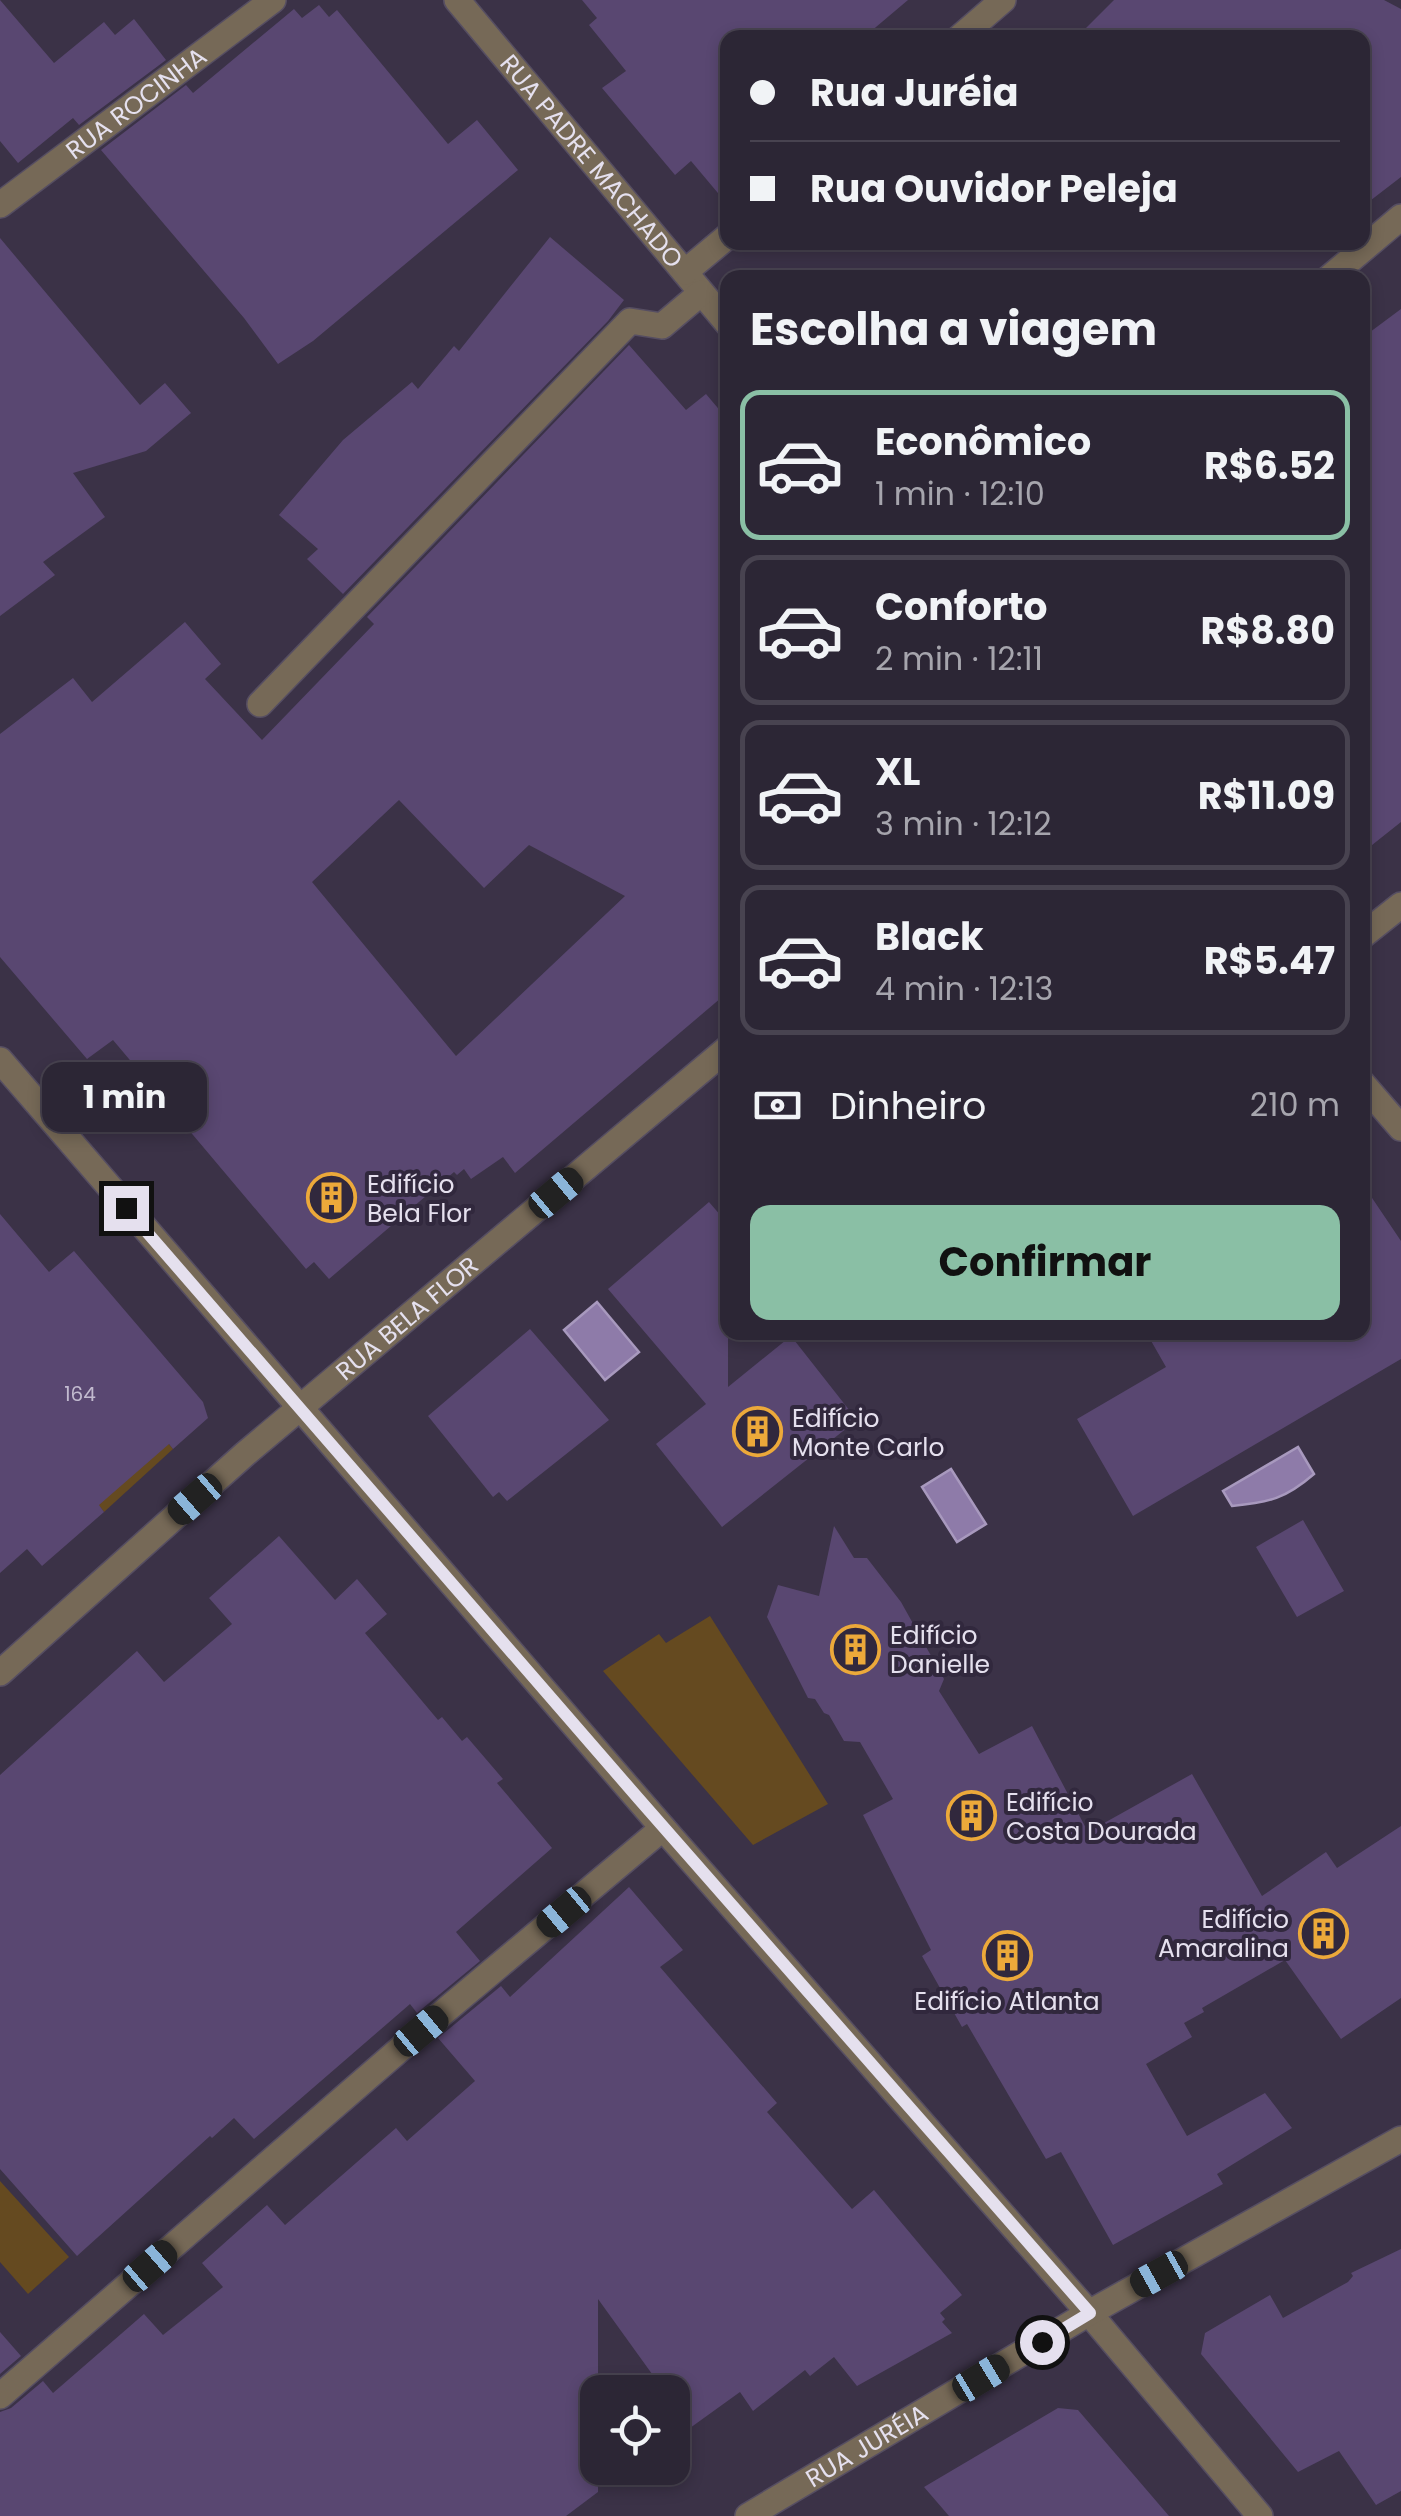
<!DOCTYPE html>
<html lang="pt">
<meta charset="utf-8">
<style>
body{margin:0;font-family:Poppins,sans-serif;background:#342e3d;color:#f1f3f6;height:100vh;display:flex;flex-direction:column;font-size:38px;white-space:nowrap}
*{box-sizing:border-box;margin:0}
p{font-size:32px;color:#a6a5ad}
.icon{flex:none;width:55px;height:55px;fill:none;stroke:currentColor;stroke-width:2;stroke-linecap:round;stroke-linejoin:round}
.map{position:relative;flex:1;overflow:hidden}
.details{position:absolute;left:720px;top:270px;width:650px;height:1070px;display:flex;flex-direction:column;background:#2c2635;border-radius:20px;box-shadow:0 5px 15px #0003,0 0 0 2px #484350}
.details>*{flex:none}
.hud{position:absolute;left:720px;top:30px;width:650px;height:220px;border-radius:20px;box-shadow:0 5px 15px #0003,0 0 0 2px #484350;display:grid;align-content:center;height:220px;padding:0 30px;background:#2c2635}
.buttons{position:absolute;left:580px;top:2375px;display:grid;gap:20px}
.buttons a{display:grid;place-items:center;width:110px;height:110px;border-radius:20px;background:#2c2635;box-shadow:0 5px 15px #0003,0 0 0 2px #484350;font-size:50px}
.end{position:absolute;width:45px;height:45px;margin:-22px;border:12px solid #e5e0ee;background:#111;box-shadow:0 0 0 5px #111}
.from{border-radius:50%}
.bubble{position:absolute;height:70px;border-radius:20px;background:#2c2635;box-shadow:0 5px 15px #0003,0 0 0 2px #484350;font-size:32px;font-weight:700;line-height:70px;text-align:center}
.car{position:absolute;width:30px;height:60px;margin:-30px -15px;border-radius:12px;box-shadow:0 0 8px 2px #0007;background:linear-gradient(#222 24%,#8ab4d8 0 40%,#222 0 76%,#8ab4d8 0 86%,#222 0)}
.hud b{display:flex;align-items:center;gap:35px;height:95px;font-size:38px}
.hud b+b{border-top:2px solid #484350}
.hud i{width:25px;height:25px;background:#f1f3f6}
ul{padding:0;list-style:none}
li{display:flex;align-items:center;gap:30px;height:150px;margin:0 20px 15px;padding:0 10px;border:5px solid #484350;border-radius:20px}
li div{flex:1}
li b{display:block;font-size:38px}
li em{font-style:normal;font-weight:700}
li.on{border-color:#8abfa5}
li>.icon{width:90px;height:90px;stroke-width:1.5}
h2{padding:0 30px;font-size:45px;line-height:120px}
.pay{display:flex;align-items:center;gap:25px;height:110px;padding:0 30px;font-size:38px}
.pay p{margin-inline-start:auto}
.action{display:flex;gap:20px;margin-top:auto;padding:20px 30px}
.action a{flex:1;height:115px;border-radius:20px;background:#8abfa5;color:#111;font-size:40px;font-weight:700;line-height:115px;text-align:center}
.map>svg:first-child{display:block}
</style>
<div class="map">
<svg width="1401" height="2516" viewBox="0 0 1401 2516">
<rect width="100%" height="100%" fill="#3b3247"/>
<path fill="#654a20" d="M151,1423L173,1449L104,1512L94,1499Z
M710,1616L828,1804L753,1845L603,1671L659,1634L666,1643Z
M0,2181L69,2257L28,2294L0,2262Z"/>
<path fill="#8e7ba9" stroke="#a899be" stroke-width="2.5" d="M597,1302L639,1352L605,1380L564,1330Z
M1298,1447L1314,1474C1285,1499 1270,1502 1232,1506L1223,1491Z
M951,1469L986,1524L957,1542L922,1487Z"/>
<path fill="#594771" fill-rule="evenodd" d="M0,0L54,63L104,22L115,35L134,19L166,60L79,125L73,118L18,163L0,141Z
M582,0H908L863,38H728V205L691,161L675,175L602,88L626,71L589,25L597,18Z
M1114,0H1384L1401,9V177L1362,207V38H1076Z
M319,5L329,17L337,10L448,144L477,120L518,170L313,341L278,364L244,318L101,150L186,85L193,93L294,9L302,18Z
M550,237L624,300L608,321L343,594L307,559L318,549L279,515L343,440L412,382L418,389L454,346L459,351Z
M0,238L140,405L165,383L191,413L146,451L73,473L105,517L43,562L55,575L0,616Z
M1401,309V822L1362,853V338Z
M629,345L686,410L706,394L728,420V992L515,1173L503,1157L471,1179L464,1169L457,1175L454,1172L329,1279L314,1262L306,1269L113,1040L87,1059L0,957V734L73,678L92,702L185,622L221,664L205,679L262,740L374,624L367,617ZM399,800L484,888L529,845L625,896L456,1056L312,882Z
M1362,1183L1401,1241V1359L1133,1516L1077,1419L1166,1367L1146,1332H1362Z
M709,1202L728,1224V1387L791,1336L857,1420L722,1527L656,1444L706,1404L608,1289Z
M0,1214L49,1272L74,1251L203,1402L208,1418L173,1449L169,1444L99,1505L104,1512L42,1566L27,1549L0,1573Z
M530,1329L609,1420L507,1501L499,1492L493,1497L428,1416Z
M1303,1520L1344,1591L1297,1617L1256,1547Z
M834,1526L854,1558H867L901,1602L944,1679L939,1691L979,1754L1032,1726L1088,1832L1192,1774L1262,1896L1326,1852L1337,1868L1401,1826V1998L1341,2039L1285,1960L1202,2008L1204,2012L1184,2023L1192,2037L1146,2064L1187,2136L1265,2093L1292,2128L1217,2174L1223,2184L1113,2245L1061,2152L1046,2159L967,2024L962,2027L922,1956L931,1950L863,1815L893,1799L860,1742L844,1741L829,1715L824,1713L815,1699L808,1698L767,1617L778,1585L819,1596Z
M279,1536L335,1600L357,1579L387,1614L365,1633L438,1720L442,1717L462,1741L467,1737L503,1779L497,1783L552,1848L456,1932L480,1961L417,2013L410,2004L254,2139L234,2118L212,2138L210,2136L77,2256L0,2169V1775L137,1651L164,1682L232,1624L209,1598Z
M629,1887L683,1950L660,1967L777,2103L767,2112L852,2209L874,2190L962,2295L940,2313L945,2319L942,2322L952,2333L857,2386L834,2357L810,2376L805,2370L753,2411L740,2392L690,2428L672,2404V2392H665L598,2299V2492L566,2516H0V2412L11,2408L43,2381L53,2393L144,2314L163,2335L223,2287L202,2263L267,2205L285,2225L396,2128L407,2141L475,2081L438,2038L501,1986L510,1997Z
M1401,2249V2491L1376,2505L1339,2451L1298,2472L1201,2354L1205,2333L1270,2295L1283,2318L1348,2282L1353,2276L1351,2273Z
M0,2332L21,2356L0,2374Z
M1058,2408L1078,2410L1169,2516H949L924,2487Z"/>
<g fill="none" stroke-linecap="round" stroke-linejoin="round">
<defs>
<g id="minor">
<path id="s1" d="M457,0L728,324"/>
<path d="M959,38L1003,0"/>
<path id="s2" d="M0,205L273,0"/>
<path d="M685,272L728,236"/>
<path d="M1329,278L1401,217"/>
<path d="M260,704L630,321L662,326L701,293"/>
<path d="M1362,936L1401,905"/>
<path d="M0,1060L663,1828L1089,2313L1260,2516"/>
<path d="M1362,1083L1401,1128"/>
<path id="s3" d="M0,1673L245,1454L728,1048"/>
<path d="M0,2396L421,2031L663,1828"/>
<path id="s4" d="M748,2516L1089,2313L1401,2139"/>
</g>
</defs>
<use href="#minor" stroke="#564e62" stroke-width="28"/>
<use href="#minor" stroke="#766957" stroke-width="25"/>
</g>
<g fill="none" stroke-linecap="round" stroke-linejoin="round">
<path stroke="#e5e0ee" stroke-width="12" d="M126,1208L638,1798L1090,2313L1042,2342"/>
</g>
<defs>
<symbol id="building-ring" viewBox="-11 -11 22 22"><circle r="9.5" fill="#31283d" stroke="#eca93a" stroke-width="1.5"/><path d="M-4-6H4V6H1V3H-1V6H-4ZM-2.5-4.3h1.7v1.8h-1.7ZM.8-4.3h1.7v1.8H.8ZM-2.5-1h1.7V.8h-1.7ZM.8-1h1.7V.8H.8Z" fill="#eca93a"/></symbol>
</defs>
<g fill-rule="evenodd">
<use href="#building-ring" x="304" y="1170" width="55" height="55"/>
<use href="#building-ring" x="730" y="1404" width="55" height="55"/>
<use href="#building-ring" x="828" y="1622" width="55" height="55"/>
<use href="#building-ring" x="944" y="1788" width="55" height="55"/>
<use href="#building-ring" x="1296" y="1906" width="55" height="55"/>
<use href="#building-ring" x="980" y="1928" width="55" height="55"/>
</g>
<g text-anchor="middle" stroke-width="8" stroke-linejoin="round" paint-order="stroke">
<g font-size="20" fill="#c2bacf">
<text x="80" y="1401">164</text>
</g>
<g font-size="25" fill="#e5e0ee" stroke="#31283d">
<text dy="9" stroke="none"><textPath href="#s2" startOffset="170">RUA ROCINHA</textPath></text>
<text dy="9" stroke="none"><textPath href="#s1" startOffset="210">RUA PADRE MACHADO</textPath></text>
<text dy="9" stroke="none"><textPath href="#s3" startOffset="540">RUA BELA FLOR</textPath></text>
<text dy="9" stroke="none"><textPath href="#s4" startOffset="138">RUA JURÉIA</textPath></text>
</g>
<g font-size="25" fill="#e5e0ee" stroke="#31283d" text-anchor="start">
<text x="367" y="1193">Edifício<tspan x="367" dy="29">Bela Flor</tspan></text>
<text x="792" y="1427">Edifício<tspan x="792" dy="29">Monte Carlo</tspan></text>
<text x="890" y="1644">Edifício<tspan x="890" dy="29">Danielle</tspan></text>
<text x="1006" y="1811">Edifício<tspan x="1006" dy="29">Costa Dourada</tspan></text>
<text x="1289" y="1928" text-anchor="end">Edifício<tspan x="1289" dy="29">Amaralina</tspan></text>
<text x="1007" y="2010" text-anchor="middle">Edifício Atlanta</text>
</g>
</g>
</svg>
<div class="buttons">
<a><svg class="icon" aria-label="locate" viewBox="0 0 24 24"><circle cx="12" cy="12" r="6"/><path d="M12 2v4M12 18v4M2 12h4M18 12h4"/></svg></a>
</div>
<i class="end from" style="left:1042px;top:2342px"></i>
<i class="end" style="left:126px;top:1208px"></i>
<div class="bubble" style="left:42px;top:1062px;width:165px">1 min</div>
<i class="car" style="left:556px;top:1193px;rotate:50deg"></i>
<i class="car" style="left:195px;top:1499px;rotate:229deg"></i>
<i class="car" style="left:564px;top:1912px;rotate:230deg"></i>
<i class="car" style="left:421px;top:2031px;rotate:50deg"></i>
<i class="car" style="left:150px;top:2266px;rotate:49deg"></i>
<i class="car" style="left:1159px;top:2274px;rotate:241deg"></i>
<i class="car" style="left:981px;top:2378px;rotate:59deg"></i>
<div class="hud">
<b><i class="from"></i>Rua Juréia</b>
<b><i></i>Rua Ouvidor Peleja</b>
</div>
<section class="details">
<h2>Escolha a viagem</h2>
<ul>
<li class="on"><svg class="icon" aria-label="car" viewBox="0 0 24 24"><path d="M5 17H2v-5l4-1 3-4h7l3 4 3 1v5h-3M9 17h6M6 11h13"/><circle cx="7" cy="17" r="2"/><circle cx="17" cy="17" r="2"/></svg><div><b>Econômico</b><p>1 min · 12:10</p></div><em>R$6.52</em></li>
<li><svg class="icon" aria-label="car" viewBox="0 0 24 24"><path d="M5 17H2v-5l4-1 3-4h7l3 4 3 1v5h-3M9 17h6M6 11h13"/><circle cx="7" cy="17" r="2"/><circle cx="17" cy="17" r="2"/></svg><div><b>Conforto</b><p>2 min · 12:11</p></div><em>R$8.80</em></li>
<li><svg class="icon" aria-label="car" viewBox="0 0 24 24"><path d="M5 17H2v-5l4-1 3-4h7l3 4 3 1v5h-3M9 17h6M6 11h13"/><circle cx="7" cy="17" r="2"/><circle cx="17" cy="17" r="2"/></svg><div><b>XL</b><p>3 min · 12:12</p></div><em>R$11.09</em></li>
<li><svg class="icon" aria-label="car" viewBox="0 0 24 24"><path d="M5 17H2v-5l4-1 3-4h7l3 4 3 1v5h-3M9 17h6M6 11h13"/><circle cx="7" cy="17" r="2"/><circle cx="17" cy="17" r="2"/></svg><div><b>Black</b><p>4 min · 12:13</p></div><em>R$5.47</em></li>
</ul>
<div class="pay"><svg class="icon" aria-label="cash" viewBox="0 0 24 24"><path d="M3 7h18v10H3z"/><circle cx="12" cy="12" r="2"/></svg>Dinheiro<p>210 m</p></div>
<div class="action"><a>Confirmar</a></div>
</section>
</div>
